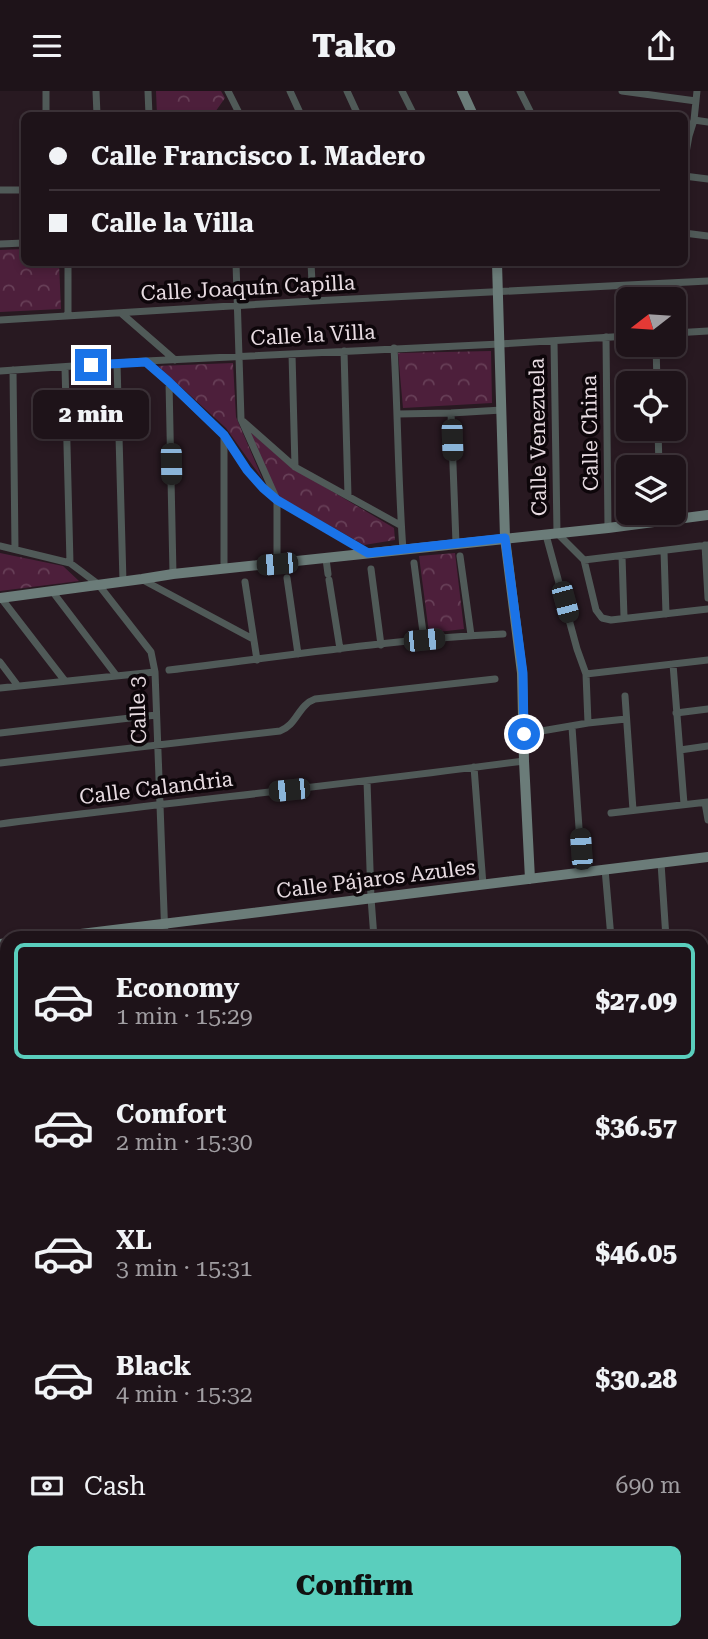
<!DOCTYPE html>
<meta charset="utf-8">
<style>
body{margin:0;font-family:"Roboto Serif",serif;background:#2b2026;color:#f1f3f6;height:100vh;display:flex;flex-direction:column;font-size:26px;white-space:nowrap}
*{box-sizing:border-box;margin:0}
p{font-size:23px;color:#a19ea2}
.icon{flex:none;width:38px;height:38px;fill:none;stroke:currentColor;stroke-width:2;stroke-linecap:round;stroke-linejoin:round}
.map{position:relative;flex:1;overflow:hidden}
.side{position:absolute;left:0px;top:840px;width:709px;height:709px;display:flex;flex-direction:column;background:#1e1319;border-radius:21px 21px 0 0;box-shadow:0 4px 10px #0003,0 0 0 2px #3c3238}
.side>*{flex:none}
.banner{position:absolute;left:21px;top:21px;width:667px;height:154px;border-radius:10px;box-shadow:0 4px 10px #0003,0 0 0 2px #3c3238;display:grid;align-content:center;height:154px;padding:0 28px;background:#1e1319}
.needle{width:46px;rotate:253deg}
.tools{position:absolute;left:616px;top:196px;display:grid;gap:14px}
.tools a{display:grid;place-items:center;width:70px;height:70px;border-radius:10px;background:#1e1319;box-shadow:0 4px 10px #0003,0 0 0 2px #3c3238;font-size:35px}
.end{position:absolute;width:32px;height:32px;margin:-16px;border:9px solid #1a73e8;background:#fff;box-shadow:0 0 0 4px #fff}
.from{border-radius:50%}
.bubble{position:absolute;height:49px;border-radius:10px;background:#1e1319;box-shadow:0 4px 10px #0003,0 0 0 2px #3c3238;font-size:23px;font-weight:800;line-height:49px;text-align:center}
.car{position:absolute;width:21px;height:42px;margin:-21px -10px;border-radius:9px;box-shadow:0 0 5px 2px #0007;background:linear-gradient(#222 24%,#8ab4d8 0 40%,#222 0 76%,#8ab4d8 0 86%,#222 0)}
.banner b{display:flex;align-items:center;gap:24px;height:66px;font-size:26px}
.banner b+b{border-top:2px solid #3c3238}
.banner i{width:18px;height:18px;background:#f1f3f6}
ul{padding:12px 0 0;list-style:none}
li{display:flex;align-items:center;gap:21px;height:116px;margin:0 14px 10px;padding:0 14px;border:4px solid transparent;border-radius:10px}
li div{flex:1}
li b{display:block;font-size:26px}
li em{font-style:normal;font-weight:800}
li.selected{border-color:#5acebd}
li>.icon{width:63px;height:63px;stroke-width:1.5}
.pay{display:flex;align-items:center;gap:18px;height:77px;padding:0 28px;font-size:26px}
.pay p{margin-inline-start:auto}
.cta{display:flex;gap:14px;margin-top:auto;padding:14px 28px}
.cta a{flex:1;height:80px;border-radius:10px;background:#5acebd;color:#111;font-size:28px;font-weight:800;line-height:80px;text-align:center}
header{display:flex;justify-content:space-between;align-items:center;height:91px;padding:0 28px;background:#1e1319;font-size:32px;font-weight:800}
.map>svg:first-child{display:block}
</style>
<header><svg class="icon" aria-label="menu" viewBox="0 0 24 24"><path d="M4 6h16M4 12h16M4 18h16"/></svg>Tako<svg class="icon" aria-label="share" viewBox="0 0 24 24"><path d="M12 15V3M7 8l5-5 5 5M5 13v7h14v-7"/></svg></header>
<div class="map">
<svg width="708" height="1548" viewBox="0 0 708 1548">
<defs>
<pattern id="grass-dots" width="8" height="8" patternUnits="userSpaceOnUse" patternTransform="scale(1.75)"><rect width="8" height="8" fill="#4d1f3b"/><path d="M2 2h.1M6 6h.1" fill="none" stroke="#673f57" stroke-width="1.8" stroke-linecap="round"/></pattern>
<pattern id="forest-crowns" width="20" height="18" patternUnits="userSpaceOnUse" patternTransform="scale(1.75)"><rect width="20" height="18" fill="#4d1f3b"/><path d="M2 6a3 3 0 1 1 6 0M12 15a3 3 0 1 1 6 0" fill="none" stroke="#673f57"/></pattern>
</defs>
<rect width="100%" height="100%" fill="#281921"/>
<path fill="url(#grass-dots)" d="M708,1204V1548H203L202,1542H702V1209Z"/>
<path fill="url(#forest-crowns)" d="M156,0H221L225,7L213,24H157Z
M24,158V172H59L61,218L0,221V159Z
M491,260L492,312L403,317L398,262Z
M233,272L236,326L263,389L226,337L158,275Z
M249,340L291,376L394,437L395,449L364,454L278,405Z
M0,462L63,475L79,490L0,500Z
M455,462L464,538L429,542L419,465Z"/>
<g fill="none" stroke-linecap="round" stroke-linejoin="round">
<path stroke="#505a58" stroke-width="7" d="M46,0V24
M96,0L97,24
M148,0L149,24
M228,0L240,24
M290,0L301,24
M347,0L358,24
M402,0L414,24
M520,0L532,24
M622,0L696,10
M694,29L708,31
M684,73L689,45L694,29L697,0
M684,85L708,88
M0,99H24
M684,142L708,145
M0,153L24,152
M236,172L241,328L277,409V473
M311,172L313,210
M121,222L175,269
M68,224V172
M0,229L313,210L708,190
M674,242L708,240
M606,246L608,437
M554,250L557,442L584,469L596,519L602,527L611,529L708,518
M656,254L657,292
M394,257C398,324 398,392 403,459
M344,260L348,405
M292,263L295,376
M146,271L224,344L247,379L263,397L277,409L368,462
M117,272L123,491
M65,276L70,472
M13,279L15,458
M0,280L146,270L500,253L628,245
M169,291L173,483
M451,322L456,452
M398,323L451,322L502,319
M244,331L295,376L400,434
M658,338L659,376
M546,444L577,558L586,583L588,632
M705,454L708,507
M0,455L70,472L98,493L151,561L155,581L165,847
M664,460L666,523
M460,465L471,544
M622,465L624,526
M326,468L328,483
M584,469L708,454
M414,472L424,549
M224,477V345
M371,478L381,554
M287,487L298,563
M143,489L253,548
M329,489L340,558
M245,491L257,569
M52,500L116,584
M1,507L65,590
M0,571L18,595
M673,573L684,713
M169,579C280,566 391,548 503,543
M586,583L708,569
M0,597L155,581
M625,605L633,719
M676,622L708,618
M572,636L582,780
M0,642L156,624
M524,643L588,632L626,628
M680,659L708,655
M0,672L280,640C297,634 298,614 315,608L495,588
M474,676L483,794
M367,690L371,807L374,847
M705,712L708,729
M611,722L708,711
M0,733C175,711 350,693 524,670
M661,772L666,847
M605,778L611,847
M0,936L7,935
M0,967L7,966
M0,1047H7
M702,1080L708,1079
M0,1088L7,1087
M0,1122L7,1124
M702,1136L708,1122
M0,1165L7,1164
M702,1167H708
M702,1203L708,1198
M0,1206L7,1205
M0,1243L7,1247
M0,1278L7,1268
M0,1327L7,1326
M0,1364H7
M0,1373H7
M0,1524L7,1503
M116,1542L117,1548
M530,1542L531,1548
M579,1548L585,1542"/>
<path stroke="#6b7c79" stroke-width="10" d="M462,0L473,24
M497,172L505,447L522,582L524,670L530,788
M0,507L142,488L173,483L608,437L708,424
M48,847C268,820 488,793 708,766
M0,853L7,852"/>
</g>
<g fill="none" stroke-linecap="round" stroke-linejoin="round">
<path stroke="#1a73e8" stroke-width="9" d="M91,274L146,271L169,291L224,344L247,379L263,397L277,409L368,462L505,447L523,582L524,643"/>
</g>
<g text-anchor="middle" stroke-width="7" stroke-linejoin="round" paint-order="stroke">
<g font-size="21" fill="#e8dce2" stroke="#0d060a">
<text transform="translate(248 197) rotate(-3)" y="7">Calle Joaquín Capilla</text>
<text transform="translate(313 244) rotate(-3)" y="7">Calle la Villa</text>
<text transform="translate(590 342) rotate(-91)" y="7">Calle China</text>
<text transform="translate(538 346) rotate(-91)" y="7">Calle Venezuela</text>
<text transform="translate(138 619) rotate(-92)" y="7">Calle 3</text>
<text transform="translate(156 697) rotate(-7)" y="7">Calle Calandria</text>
<text transform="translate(376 788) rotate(-7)" y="7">Calle Pájaros Azules</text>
</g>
</g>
</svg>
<div class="tools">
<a><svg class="needle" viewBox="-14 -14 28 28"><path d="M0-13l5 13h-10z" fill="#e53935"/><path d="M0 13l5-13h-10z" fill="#a19ea2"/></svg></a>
<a><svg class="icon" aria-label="locate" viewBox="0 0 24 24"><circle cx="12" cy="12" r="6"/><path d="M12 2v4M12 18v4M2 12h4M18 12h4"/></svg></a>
<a><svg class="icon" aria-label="layers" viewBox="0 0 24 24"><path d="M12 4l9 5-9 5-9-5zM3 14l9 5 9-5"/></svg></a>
</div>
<i class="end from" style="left:524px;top:643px"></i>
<i class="end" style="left:91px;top:274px"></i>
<div class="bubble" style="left:33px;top:299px;width:116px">2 min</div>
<i class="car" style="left:452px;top:349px;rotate:178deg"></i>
<i class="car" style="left:171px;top:373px;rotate:179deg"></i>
<i class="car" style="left:277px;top:473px;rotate:265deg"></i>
<i class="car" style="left:565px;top:511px;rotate:165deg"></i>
<i class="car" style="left:424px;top:549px;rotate:84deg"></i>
<i class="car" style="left:289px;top:699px;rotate:264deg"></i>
<i class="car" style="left:581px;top:758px;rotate:356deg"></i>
<div class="banner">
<b><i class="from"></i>Calle Francisco I. Madero</b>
<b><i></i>Calle la Villa</b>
</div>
<section class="side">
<ul>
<li class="selected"><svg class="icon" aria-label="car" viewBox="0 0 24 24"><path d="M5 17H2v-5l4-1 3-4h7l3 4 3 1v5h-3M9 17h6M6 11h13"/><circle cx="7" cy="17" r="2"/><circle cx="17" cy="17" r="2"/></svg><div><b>Economy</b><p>1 min · 15:29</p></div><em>$27.09</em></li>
<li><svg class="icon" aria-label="car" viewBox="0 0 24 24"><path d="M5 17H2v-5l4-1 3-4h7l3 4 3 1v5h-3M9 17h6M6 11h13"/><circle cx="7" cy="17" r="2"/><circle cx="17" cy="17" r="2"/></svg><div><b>Comfort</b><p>2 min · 15:30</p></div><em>$36.57</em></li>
<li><svg class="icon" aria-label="car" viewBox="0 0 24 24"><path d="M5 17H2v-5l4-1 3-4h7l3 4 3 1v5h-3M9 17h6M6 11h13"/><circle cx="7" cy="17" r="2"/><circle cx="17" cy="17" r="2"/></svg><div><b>XL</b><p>3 min · 15:31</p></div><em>$46.05</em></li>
<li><svg class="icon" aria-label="car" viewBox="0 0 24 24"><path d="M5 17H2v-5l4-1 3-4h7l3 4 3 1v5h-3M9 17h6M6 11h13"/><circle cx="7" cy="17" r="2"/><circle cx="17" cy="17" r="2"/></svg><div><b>Black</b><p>4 min · 15:32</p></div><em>$30.28</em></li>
</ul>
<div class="pay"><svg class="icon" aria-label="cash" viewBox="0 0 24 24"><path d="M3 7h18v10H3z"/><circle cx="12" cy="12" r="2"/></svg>Cash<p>690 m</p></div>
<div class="cta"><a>Confirm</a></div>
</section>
</div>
